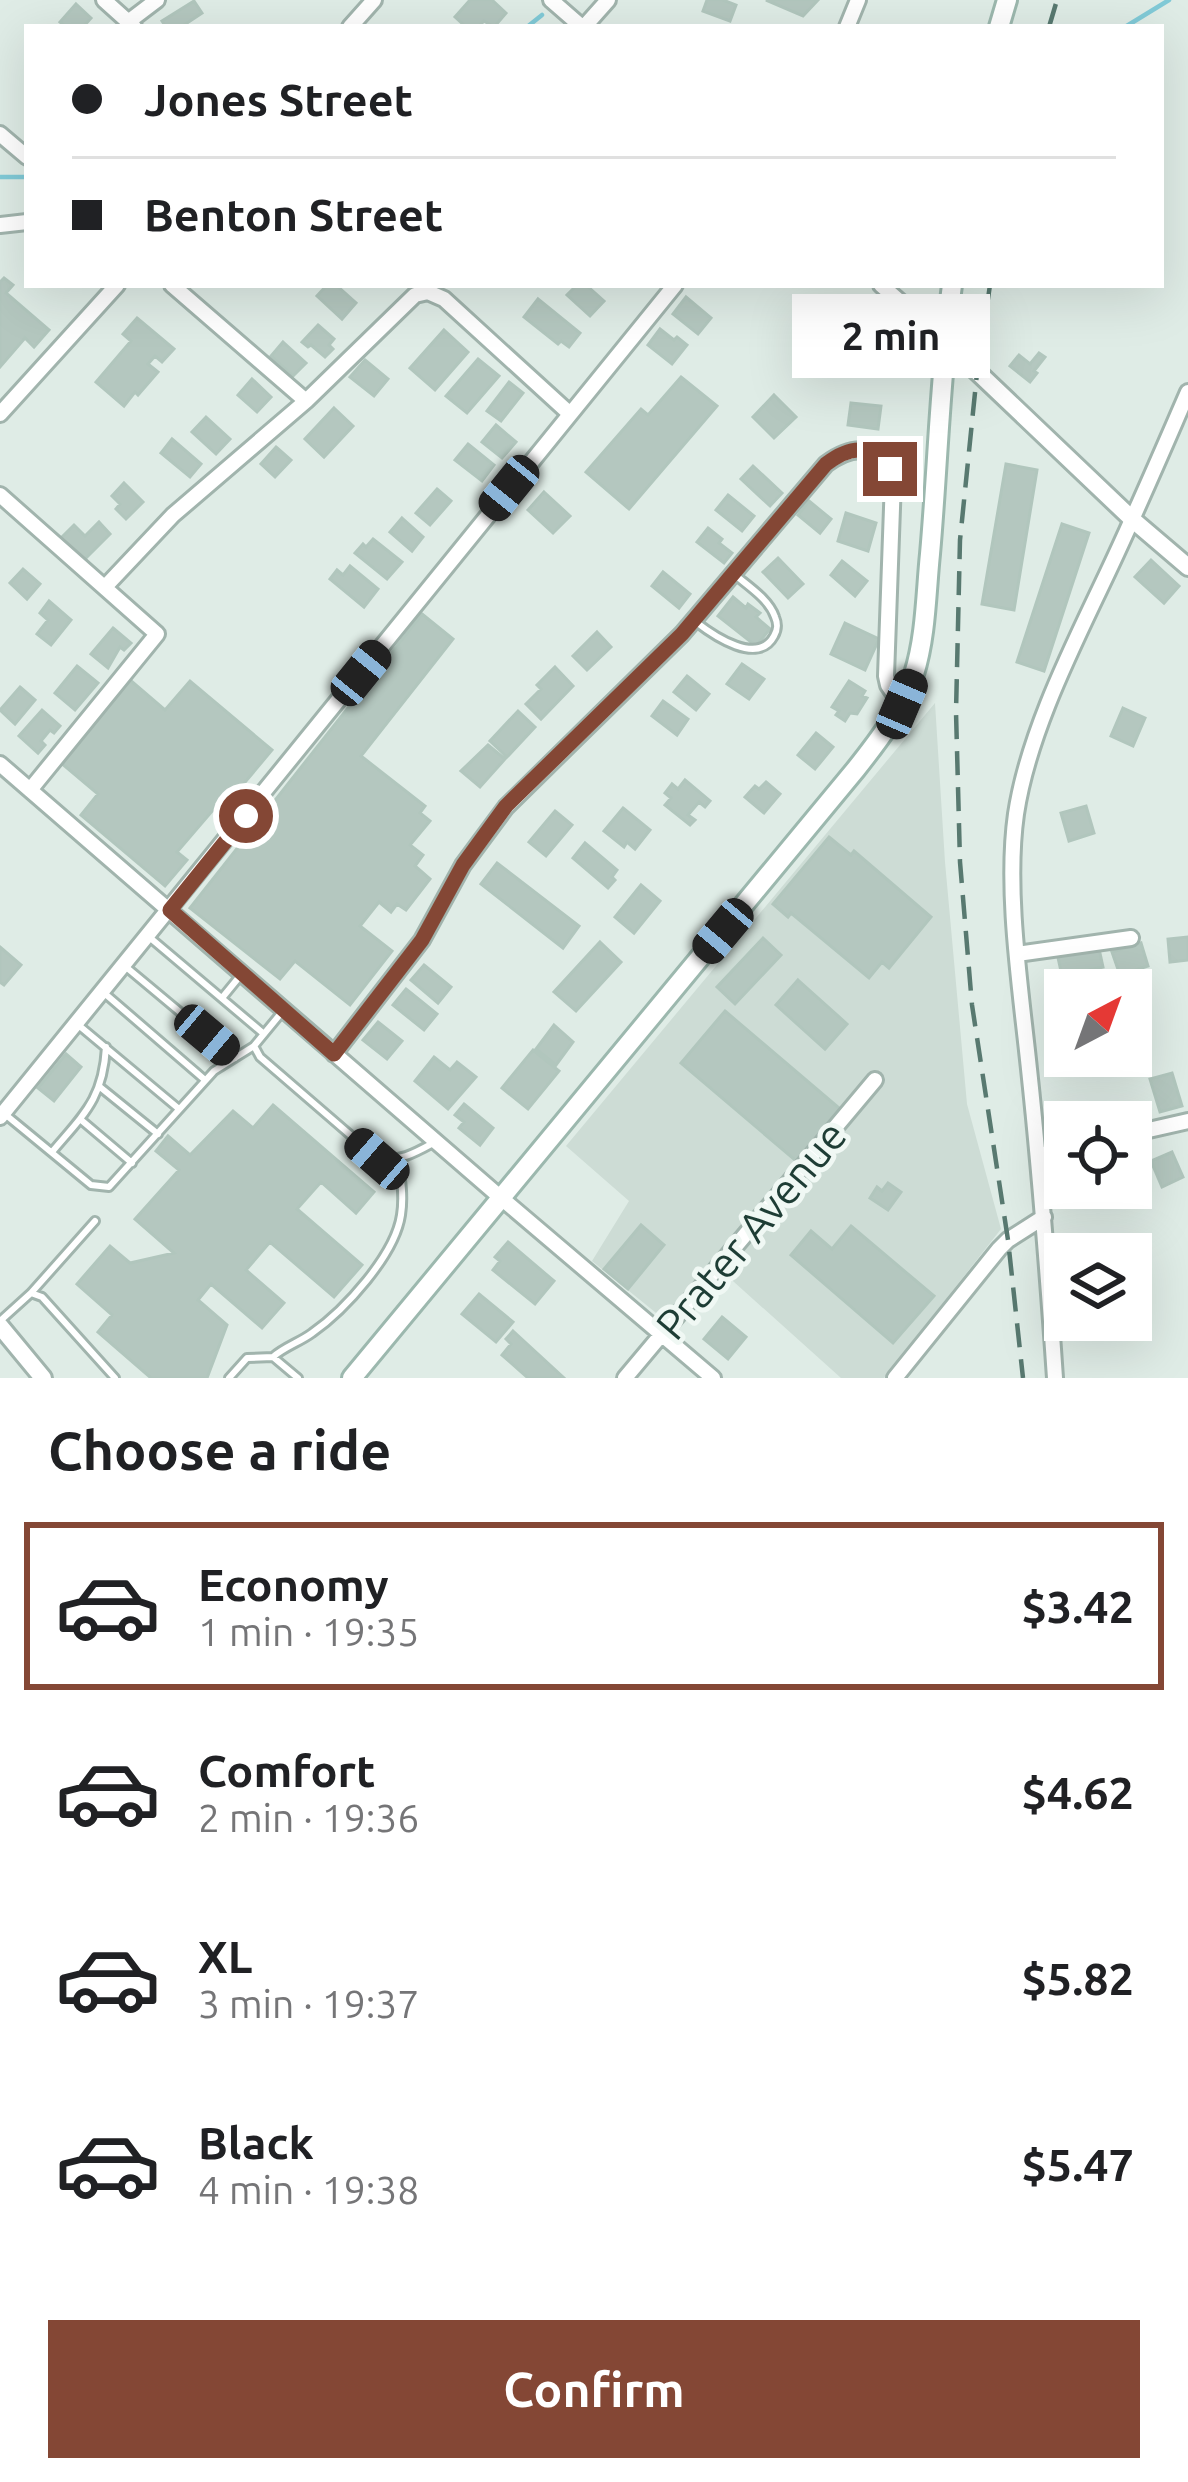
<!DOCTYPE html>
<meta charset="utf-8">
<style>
body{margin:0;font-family:Ubuntu,sans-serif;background:#f2f2f2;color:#202124;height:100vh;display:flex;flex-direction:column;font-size:45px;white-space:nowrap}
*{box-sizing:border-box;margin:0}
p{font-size:39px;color:#757577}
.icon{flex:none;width:66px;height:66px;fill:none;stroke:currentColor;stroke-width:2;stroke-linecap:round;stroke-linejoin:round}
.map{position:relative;height:1378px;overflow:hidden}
.sheet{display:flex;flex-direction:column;background:#fff;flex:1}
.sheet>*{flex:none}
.banner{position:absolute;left:24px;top:24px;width:1140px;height:264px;border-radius:0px;box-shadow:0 12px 48px #0002;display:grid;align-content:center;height:264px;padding:0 48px;background:#fff}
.needle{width:78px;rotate:41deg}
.tools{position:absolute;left:1044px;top:969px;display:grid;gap:24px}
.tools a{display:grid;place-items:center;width:108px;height:108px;border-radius:0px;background:#fff;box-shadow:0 12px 48px #0002;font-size:60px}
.end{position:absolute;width:54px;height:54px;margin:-27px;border:15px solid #844735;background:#fff;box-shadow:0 0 0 6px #fff}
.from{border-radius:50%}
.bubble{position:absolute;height:84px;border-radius:0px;background:#fff;box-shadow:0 12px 48px #0002;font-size:39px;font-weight:700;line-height:84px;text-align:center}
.car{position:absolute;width:36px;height:72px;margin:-36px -18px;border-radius:15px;box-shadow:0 0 9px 3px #0007;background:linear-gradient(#222 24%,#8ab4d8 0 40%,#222 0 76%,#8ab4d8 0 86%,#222 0)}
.banner b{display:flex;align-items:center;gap:42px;height:114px;font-size:45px}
.banner b+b{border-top:3px solid #e0e0e0}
.banner i{width:30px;height:30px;background:#202124}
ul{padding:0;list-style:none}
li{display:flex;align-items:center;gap:36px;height:168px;margin:0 24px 18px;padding:0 24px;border:6px solid transparent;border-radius:0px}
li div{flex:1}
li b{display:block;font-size:45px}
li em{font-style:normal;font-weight:700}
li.current{border-color:#844735}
li>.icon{width:108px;height:108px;stroke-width:1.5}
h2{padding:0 48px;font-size:54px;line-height:144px}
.primary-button{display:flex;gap:24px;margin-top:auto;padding:24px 48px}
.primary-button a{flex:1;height:138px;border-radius:0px;background:#844735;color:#fff;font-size:48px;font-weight:700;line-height:138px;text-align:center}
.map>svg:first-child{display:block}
</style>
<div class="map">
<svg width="1188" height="1378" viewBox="0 0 1188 1378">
<rect width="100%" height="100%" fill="#dfece6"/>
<path fill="#cddcd5" d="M935,703L945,862L967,1104L1001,1229L884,1378H841L714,1264L666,1321L592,1261L629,1201L566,1146Z"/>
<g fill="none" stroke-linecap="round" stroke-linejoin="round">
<path stroke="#81cad7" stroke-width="4.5" d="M527,27L542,15
M1125,27L1169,0
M0,177H24"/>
</g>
<path fill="#b4c7bf" stroke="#b1c6bd" stroke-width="3" d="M470,0H492L506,13L494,27L484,21L478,27H466L455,17Z
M707,0H723L736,5L730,21L703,11Z
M766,0H818L803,16Z
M194,1L202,13L181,27H166L162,21Z
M76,4L91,18L83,27H66L60,22Z
M4,278L13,285L6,293L49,330L34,347L25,338L0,367V282Z
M327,285H336L356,303L342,319L317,296Z
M577,285H586L604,301L590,316L567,295Z
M686,297L711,318L698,334L673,314Z
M538,299L580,333L569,347L561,341L558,344L524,317Z
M137,318L174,349L162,362L155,356L148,364L158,372L138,395L135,392L124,406L96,382L131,341L123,334Z
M318,325L334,339L329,345L333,349L325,357L311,345L308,347L302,342Z
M660,329L674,340L677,337L687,345L672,364L648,345Z
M444,330L468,352L435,390L410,368Z
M283,342L306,363L293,376L271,356Z
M1039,353L1045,357L1034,371L1037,373L1030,382L1010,366L1019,355L1030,364Z
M478,359L499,376L467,413L446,396Z
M365,360L388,379L374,396L350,377Z
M681,377L717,406L629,509L586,472L641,409L648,415Z
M252,379L271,397L257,412L238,395Z
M509,382L523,393L501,421L487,411Z
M774,395L796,417L774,438L753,417Z
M851,403L881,406L878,429L848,425Z
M334,408L353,426L324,457L305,439Z
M206,417L230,439L216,454L192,432Z
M496,425L516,442L502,458L482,442Z
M172,439L201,464L190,477L161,453Z
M468,444L494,465L482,481L455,460Z
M276,447L291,460L275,477L261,464Z
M1006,464L1037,470L1014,610L982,604Z
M753,466L782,493L770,506L741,479Z
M124,483L143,502L126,519L116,509L120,504L112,496Z
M437,489L451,501L430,525L416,513Z
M544,492L570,516L553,533L528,510Z
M728,495L754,516L742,531L716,510Z
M809,501L831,519L820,533L798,515Z
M846,513L876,523L868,551L838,541Z
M402,518L423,537L412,551L390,532Z
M99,522L110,534L84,560L61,538L74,525L85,536Z
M1062,524L1089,533L1044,671L1017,662Z
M708,528L722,539L719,543L732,553L724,563L697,542Z
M373,539L402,562L387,579L355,553L363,544L366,547Z
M778,558L803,584L788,598L763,572Z
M1151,560L1179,586L1164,603L1135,577Z
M842,561L867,581L855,596L831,575Z
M350,566L378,589L364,607L330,579L337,570L343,575Z
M23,569L40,584L27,599L10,583Z
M663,572L690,594L679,608L652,586Z
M733,597L746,608L748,604L760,613L756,617L770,629L756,646L718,616Z
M49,601L71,620L51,645L37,634L48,620L40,613Z
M422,614L453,639L361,756L425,806L420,813L430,821L410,845L423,855L415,866L430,879L406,910L397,904L391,912L379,902L360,926L392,951L350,1005L295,961L280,979L190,908Z
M845,623L879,639L865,670L831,654Z
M113,628L131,643L124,650L120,647L108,668L91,654Z
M597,632L611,647L587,670L573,656Z
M742,664L764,679L749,699L727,684Z
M77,666L98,683L75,710L55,693Z
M555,667L573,686L541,719L526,704L541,689L537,685Z
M687,676L709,694L696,710L674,692Z
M130,680L165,710L190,681L272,750L230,800L225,796L177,852L187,860L165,886L81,815L98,794L60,762Z
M849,681L865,691L862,696L867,698L857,714L850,713L845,721L836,715L839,711L832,707Z
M20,687L35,700L15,724L0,710Z
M663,701L688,719L677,735L652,716Z
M1123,708L1145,718L1133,746L1111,736Z
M42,710L60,726L54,733L50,730L41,741L45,745L38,753L19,736Z
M518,711L535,727L507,757L490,741Z
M816,733L833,747L815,769L798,755Z
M488,745L505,759L480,787L461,771Z
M685,780L710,801L705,807L699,802L688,815L695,820L690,825L665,805L671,798L665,793L672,784L678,789Z
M766,782L780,794L764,813L745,797L755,786L759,789Z
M1086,806L1094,833L1069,841L1061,813Z
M623,808L650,830L635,849L627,842L624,847L604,831Z
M555,811L572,825L546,856L529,842Z
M829,837L851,855L854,851L931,917L889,968L882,962L869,978L791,913L788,917L773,904Z
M585,843L617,870L612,877L615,880L608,888L573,858Z
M497,863L579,926L563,948L481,884Z
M641,885L660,901L634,933L615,917Z
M1188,937V960L1170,962L1168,939Z
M763,938L781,955L735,1004L717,987Z
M600,942L621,962L576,1011L554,992Z
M1141,943L1148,966L1120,975L1112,952Z
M1098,944L1103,967L1062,976L1057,953Z
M0,947L21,965L4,985L0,982Z
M424,965L451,987L438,1003L411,980Z
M798,980L847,1024L825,1049L776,1005Z
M406,989L437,1014L424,1030L393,1005Z
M725,1011L846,1114L802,1166L681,1063Z
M378,1022L402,1041L387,1059L363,1040Z
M554,1025L573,1042L556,1065L536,1049Z
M1131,1040L1140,1063L1116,1072L1109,1056H1131Z
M533,1050L559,1071L528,1109L502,1088Z
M66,1054L81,1067L54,1101L38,1088Z
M434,1057L450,1070L457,1062L476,1077L448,1109L415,1081Z
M1172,1073L1182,1106L1160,1112L1150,1079Z
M464,1104L493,1128L480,1145L459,1128L464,1122L455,1115Z
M273,1105L374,1192L356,1213L321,1182L297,1209L362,1265L334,1297L270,1242L246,1270L284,1303L262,1328L211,1284L198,1300L227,1325L207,1378H151L98,1332L112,1315L77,1284L110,1246L130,1263L174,1253L135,1219L179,1170L156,1151L168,1136L190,1155L233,1111L253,1128Z
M1172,1152L1183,1177L1162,1187L1151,1161Z
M888,1183L901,1192L888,1210L870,1198L877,1187L882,1191Z
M1081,1188H1116L1117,1206H1082Z
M641,1225L664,1245L628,1289L604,1269Z
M851,1226L934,1296L893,1343L791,1255L811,1231L832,1249Z
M508,1242L554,1281L535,1304L493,1270L500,1261L495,1257Z
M479,1294L513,1322L496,1342L462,1314Z
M722,1317L746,1337L728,1359L704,1339Z
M513,1331L564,1378H528L502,1355L511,1344L506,1339Z"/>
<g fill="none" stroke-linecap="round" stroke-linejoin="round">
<defs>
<path id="service" d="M696,622C714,636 758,666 774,636C778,629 778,624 775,617C769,599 748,586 734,574
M148,936L264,1034
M126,967L235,1058
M103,992L205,1080
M222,998L240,976
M282,1012L254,1046L260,1057L377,1158C400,1162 415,1153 435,1142
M76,1023L179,1109
M100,1087L158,1134
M6,1115L91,1185L109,1187L214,1071L254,1046
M80,1119L132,1163
M52,1152C84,1114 103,1099 106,1047
M31,1293L95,1221
M0,1321L31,1293L42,1297L115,1378
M229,1378L247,1358L273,1357
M298,1378L273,1357C284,1347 300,1342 312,1333C345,1310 395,1255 401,1215C404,1196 401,1178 398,1159"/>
<path id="minor" d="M104,0L134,27
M551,0L582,27
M128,22L157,0
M350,27L374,0
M584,27L608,0
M847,27L858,0
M0,134L27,157
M0,225L27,222
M172,285L306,401
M881,285L945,341
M0,414L117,285
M0,495L157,634L30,790
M105,587L173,515L306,401L415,295L428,292L444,299L569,413
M0,764L500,1197L713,1378
M1017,954L1131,938
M334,1054L422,940L463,865L506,807L682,634L826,464C853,444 881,443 893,480L886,676L888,685L901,704
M0,1117L675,285
M1131,1134L1188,1121
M1039,1156L1065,1150
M625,1378L875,1080
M895,1378L999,1249L1008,1240L1044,1217
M1055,1378C1048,1275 1040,1172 1029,1069C1021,991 1005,891 1016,814C1028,734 1072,648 1106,576C1135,515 1161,454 1188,392"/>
<path id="tertiary" d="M945,341L1133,520L1188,567
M0,1326L43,1378"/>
<path id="secondary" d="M999,27L1007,0
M352,1378L856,769C879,740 902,710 914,674C926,636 926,593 930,554C938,464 940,374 952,285"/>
</defs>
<use href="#service" stroke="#a1b4ad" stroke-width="12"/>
<use href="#minor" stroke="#a1b4ad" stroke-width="20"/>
<use href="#tertiary" stroke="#a1b4ad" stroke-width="22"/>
<use href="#secondary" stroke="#9cb8ae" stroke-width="24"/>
<use href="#service" stroke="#fff" stroke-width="6"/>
<use href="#minor" stroke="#fff" stroke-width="14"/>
<use href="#tertiary" stroke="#fff" stroke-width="16"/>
<use href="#secondary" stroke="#fff" stroke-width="18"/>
<path stroke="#587970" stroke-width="4.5" stroke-dasharray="24 12" stroke-linecap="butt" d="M1049,27L1057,0
M990,285L977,373L960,540L956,712L960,862L972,1005L1008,1240L1023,1378"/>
</g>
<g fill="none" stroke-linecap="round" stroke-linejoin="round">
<path stroke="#844735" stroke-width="15" d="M246,816L170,910L334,1054L422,940L463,865L506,806L682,634L826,464C850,446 870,443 890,469"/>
</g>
<g text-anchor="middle" stroke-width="10" stroke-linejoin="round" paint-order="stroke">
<g font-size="42" fill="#1e3d35" stroke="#f0f8f4">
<text transform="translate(751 1230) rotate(-50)" y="15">Prater Avenue</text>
</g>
</g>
</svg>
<div class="tools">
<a><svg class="needle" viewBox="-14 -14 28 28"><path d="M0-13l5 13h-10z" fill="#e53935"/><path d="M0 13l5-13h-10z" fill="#757577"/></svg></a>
<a><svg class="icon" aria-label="locate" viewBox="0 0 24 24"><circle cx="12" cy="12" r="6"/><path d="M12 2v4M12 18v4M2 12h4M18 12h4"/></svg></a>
<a><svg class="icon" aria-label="layers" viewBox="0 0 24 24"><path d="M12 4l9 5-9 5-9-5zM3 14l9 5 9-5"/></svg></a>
</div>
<i class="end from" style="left:246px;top:816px"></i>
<i class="end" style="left:890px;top:469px"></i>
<div class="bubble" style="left:792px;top:294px;width:198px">2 min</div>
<i class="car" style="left:509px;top:488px;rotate:219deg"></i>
<i class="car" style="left:361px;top:673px;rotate:39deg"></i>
<i class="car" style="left:902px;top:704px;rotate:23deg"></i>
<i class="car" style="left:723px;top:931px;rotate:220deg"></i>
<i class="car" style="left:207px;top:1035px;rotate:130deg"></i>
<i class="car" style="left:377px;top:1159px;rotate:311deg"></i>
<div class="banner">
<b><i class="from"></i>Jones Street</b>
<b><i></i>Benton Street</b>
</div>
</div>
<section class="sheet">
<h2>Choose a ride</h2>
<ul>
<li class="current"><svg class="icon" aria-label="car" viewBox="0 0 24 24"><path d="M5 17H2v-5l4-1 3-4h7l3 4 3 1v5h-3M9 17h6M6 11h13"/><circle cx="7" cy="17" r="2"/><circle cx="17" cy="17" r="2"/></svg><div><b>Economy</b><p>1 min · 19:35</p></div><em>$3.42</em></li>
<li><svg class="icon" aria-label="car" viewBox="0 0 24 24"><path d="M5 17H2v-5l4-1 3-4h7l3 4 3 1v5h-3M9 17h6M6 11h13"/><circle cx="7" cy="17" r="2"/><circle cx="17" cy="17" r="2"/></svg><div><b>Comfort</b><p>2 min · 19:36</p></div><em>$4.62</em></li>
<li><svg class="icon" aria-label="car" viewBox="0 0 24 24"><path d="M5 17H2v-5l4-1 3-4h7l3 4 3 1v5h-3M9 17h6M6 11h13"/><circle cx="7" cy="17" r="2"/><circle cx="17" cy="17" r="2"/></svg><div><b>XL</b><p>3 min · 19:37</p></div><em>$5.82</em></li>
<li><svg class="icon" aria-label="car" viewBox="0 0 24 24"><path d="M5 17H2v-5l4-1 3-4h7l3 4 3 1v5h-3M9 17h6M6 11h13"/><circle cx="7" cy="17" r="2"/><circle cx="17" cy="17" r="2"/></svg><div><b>Black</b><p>4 min · 19:38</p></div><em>$5.47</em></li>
</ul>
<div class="primary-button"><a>Confirm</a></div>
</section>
